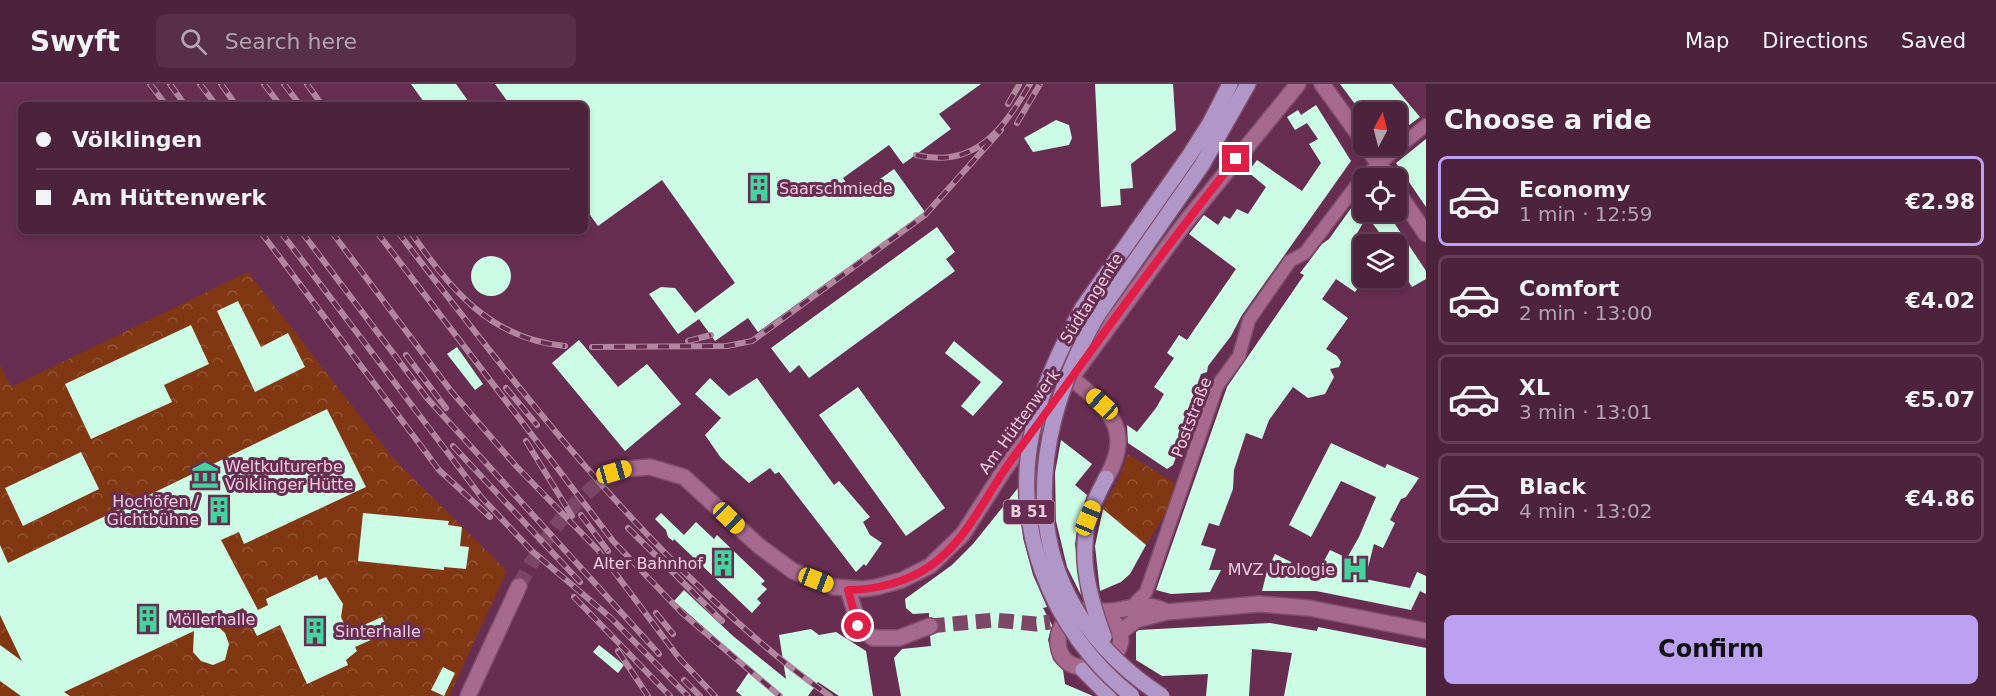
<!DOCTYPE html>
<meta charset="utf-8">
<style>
body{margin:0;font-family:"DejaVu Sans",sans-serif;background:#572f48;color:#f1f3f6;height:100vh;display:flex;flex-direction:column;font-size:22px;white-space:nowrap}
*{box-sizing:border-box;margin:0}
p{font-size:20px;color:#b3a4b0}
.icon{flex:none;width:33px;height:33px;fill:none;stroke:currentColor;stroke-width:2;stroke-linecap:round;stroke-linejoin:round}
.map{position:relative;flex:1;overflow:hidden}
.details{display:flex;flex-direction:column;background:#4d223d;width:570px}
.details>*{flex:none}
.hud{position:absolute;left:18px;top:18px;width:570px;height:132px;border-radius:9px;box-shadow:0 3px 9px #0003,0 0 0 2px #643f57;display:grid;align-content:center;height:132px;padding:0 18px;background:#4d223d}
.needle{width:39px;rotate:7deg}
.tools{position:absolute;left:1353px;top:18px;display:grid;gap:12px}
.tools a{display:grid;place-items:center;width:54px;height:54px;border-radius:9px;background:#4d223d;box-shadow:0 3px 9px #0003,0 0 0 2px #643f57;font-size:30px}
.end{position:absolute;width:27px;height:27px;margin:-14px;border:8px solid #e11d48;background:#fff;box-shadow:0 0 0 3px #fff}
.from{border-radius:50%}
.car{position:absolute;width:18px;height:36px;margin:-18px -9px;border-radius:8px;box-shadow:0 0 4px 2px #0007;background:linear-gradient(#f5c518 24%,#345 0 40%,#f5c518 0 76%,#345 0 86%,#f5c518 0)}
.hud b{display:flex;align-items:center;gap:21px;height:57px;font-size:22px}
.hud b+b{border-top:2px solid #643f57}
.hud i{width:15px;height:15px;background:#f1f3f6}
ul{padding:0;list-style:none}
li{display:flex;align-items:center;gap:18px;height:90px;margin:0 12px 9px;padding:0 6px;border:3px solid #643f57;border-radius:9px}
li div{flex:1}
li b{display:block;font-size:22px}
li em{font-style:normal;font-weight:700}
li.active{border-color:#bca0f2}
li>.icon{width:54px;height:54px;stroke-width:1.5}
h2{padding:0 18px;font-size:27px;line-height:72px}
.primary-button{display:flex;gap:12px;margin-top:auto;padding:12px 18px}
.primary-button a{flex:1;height:69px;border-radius:9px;background:#bca0f2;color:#111;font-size:24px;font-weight:700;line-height:69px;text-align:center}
header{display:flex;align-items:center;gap:36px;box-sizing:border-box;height:84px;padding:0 30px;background:#4d223d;border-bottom:2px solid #643f57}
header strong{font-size:28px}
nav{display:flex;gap:33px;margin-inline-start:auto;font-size:21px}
.search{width:420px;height:54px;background:#572f48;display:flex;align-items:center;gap:15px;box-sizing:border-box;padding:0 21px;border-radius:9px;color:#b3a4b0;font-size:22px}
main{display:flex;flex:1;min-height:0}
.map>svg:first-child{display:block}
</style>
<header>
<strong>Swyft</strong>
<div class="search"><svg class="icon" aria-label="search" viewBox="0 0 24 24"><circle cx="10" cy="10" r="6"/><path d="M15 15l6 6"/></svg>Search here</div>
<nav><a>Map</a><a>Directions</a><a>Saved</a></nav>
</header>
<main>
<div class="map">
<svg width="1426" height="612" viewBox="0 0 1426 612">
<defs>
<pattern id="forest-crowns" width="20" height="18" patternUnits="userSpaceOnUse" patternTransform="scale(1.5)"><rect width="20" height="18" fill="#813812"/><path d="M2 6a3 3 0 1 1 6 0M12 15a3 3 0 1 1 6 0" fill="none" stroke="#935434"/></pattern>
</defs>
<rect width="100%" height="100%" fill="#672e51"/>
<path fill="url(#forest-crowns)" d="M248,188L392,373L507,487L449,612H0V281L11,303Z
M1128,370L1175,399L1168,425L1146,461L1102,424L1118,397Z"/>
<path fill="#cdfce6" d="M411,0H456L471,21H426Z
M495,0H981L939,30L951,45L903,80L889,61L843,94L855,113L894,85L925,128L758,248L748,234L715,257L699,235L678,250L649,210L661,203L675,204L695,229L735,199L662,96L598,142L585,124V21H510Z
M1095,0H1173L1176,46L1131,80L1133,104L1120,105L1121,121L1101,123Z
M1340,0H1392L1420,33L1396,51V28H1361Z
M1316,21L1351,77L1242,231L1231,252L1208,282L1207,288L1201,290L1173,371L1176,373L1173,381L1167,385L1128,359L1127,341L1137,348L1156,324L1164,310L1154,303L1174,274L1167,269L1179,251L1187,256L1236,185L1189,150L1204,131L1218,141L1224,132L1230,135L1237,125L1248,130L1266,103L1248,88L1257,76L1302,107L1321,79L1309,60L1318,55L1307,39L1295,46L1287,33L1298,26L1301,31Z
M1056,36L1069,41L1072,54L1069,61L1033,68L1024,54Z
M1426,55V123L1396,79Z
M1364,106V128H1387L1426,187V195L1412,203L1397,180L1409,188L1396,172V160H1388L1367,132L1356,151L1368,159L1364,160V165L1353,180L1364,188V196L1355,208L1336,195L1322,215L1348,234L1326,265L1337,272L1341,278L1339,283L1330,285L1334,293L1325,310L1308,314L1293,303L1269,336L1262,355L1246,349L1234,386L1233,405L1219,442L1209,439L1201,461L1216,465L1209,486H1221L1210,508L1171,510L1156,506L1227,303L1304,191L1300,189L1322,160L1329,155Z
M937,143L955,168L946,175L955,187L809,294L799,281L790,289L771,264Z
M471 192a20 20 0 1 1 40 0a20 20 0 1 1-40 0Z
M238,217L261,263L288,249L305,283L255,308L217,227Z
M191,241L209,280L164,301L172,318L91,355L65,300Z
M579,256L618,303L647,280L681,320L625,367L552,279Z
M954,257L1003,298L973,332L961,322L981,298L945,269Z
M457,263L483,300L475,306L447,270Z
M710,294L729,312L757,294L834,401L839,397L870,433L863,438L870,451L882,459L866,482L864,480L856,488L779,388L775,390L770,384L749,399L721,374L705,351L721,334L695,310Z
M858,303L945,424L906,452L819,331Z
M327,325L366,403L244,460L239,448L221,456L258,526L268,521L266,515L317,491L319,496L326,493L343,520L341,533L348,548L382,533L389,548L355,563L357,567L346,576L348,581L307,600L280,541L257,552L243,524L213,538L225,549L229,560L225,576L213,581L201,577L193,568L194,547L64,608L70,612H21L0,597V561L22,577L0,531V461L8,479Z
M1061,356L1092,380L1075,401L1087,411L1078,440L1075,460L1081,511L1067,483L1056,437L1055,389Z
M1331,359L1385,384L1387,380L1419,394L1406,413L1401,415L1390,436L1395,439L1383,464L1374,460L1365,495L1410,504L1417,488L1426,492V510L1420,507L1411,526L1316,507H1262L1267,487L1275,470L1291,478V484L1319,486L1330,466L1347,474L1359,453L1376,413L1341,397L1311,453L1289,441Z
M81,368L99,405L23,442L5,404Z
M1018,404L1023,454L1033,491L1047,523L1043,524L1052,541L1048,556L1053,576L1063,586L1065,600L1093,612H901L894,574L902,565L931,562L930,552L937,549L940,543L937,535L929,533V529L913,530L906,524L905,515L952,481L973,460Z
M1103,425L1146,461L1130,490L1121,498L1100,507L1095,462Z
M363,429L449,437L448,441L462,443L460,462L469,463L466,485L444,483V486L358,477Z
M661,429L684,451L696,438L714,455L717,451L765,497L761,500L767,505L757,515L761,519L752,529L674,455L673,457L668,453L666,446L655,435Z
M684,506L733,552L786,595L779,551L811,545L819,551L836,548L866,567L873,612H839L818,598L808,612H742L736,607L751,585L674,517Z
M1270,539L1317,547L1318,543L1426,564V612H1284L1292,569L1252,565L1249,612H1206L1208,590L1162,592L1136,576V548L1139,546Z
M599,561L624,581L618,589L593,568Z
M443,583L455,589L444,612L431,606Z"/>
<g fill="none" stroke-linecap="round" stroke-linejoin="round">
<path stroke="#7c4666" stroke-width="15" stroke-dasharray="15 8" stroke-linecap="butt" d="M519,502C545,453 563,427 607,392
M930,542L995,536L1036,540L1050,538"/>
<defs>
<path id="street" d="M1133,521L1146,508L1217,302L1239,272L1249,236L1290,177L1305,169L1362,94L1426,41"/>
<path id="secondary" d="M1322,0L1364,58
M1366,62L1389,94
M1396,106L1426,150
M1071,294C1108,323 1135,347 1106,394
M607,392L626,385L650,383L684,393L759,462L793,487L834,503L863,505L877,503L902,496L930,482L963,450L1004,386L1184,140L1298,0
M848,505L859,542L873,554H899L930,542
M1102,528C1162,570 1059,612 1058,557C1058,541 1071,527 1087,526C1095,525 1102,528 1110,527C1132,525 1145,516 1167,528
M1119,549L1136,536L1167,528L1259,520L1309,524L1426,547
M468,612L519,502"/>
<path id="primary" d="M1083,223L1189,72L1210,39L1230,0
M1097,232L1202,81L1248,0
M1100,406L1106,394
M1083,586L1109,612"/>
</defs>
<use href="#street" stroke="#7f4e6c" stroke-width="15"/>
<use href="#secondary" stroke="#7f4e6c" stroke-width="18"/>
<use href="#primary" stroke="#7f4e6c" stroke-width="18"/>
<use href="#street" stroke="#a8698e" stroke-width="12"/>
<use href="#secondary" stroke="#a8698e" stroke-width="15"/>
<use href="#primary" stroke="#b097c8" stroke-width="15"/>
<defs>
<path id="rail" d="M150,0L166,21
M170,0L185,21
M200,0L216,21
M221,0L236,21
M264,0L280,21
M284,0L300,21
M307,0L322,21
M1008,20L1019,1
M1017,39L1040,0
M916,71C976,85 1003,45 1030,0
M260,147L439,386L490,433
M280,147L482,414L532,467L611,534L688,612
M301,147L427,314L659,570
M331,147L451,307L516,382L598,466L679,574L715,612
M376,147L613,457L682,529L780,612
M397,147C487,264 576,381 681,485C728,531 776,575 830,612
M410,147C450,205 490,255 565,262
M688,257L711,251
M592,263L727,262L752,257L925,131L1001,46
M406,271L446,324
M506,304L537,341
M526,357L572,432
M453,362L580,498
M581,431L608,467
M628,444L722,537
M574,513L670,612
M656,529L673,550
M618,567L648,612
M684,596L700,612"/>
</defs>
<use href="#rail" stroke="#b386a0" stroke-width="6"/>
<use href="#rail" stroke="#672e51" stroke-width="4" stroke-dasharray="11" stroke-linecap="butt"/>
<defs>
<path id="primary-bridge" d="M1083,223C1063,259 1045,296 1035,336C1008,439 1050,547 1132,612
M1097,232C1018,370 1019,518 1162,612
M1100,406C1074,456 1085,502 1104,553"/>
</defs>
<use href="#primary-bridge" stroke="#7f4e6c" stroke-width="18" stroke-linecap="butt"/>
<use href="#primary-bridge" stroke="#b097c8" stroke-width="15"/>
</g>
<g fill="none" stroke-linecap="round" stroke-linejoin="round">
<path stroke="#e11d48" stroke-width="8" d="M858,542L848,506C875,506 907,498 930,482C967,457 985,412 1010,378C1085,276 1157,173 1236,75"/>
</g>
<defs>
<symbol id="building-bare" viewBox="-9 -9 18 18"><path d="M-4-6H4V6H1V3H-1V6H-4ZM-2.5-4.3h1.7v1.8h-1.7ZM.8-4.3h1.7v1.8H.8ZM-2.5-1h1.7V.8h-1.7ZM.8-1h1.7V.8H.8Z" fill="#43d4a0" stroke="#672e51" stroke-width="2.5" paint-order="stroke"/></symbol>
<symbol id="museum-bare" viewBox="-9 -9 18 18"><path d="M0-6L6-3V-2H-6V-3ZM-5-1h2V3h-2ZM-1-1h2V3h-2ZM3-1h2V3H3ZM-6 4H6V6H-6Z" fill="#43d4a0" stroke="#672e51" stroke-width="2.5" paint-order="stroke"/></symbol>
<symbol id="hospital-bare" viewBox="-9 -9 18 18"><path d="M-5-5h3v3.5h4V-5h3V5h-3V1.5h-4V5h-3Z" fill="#43d4a0" stroke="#672e51" stroke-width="2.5" paint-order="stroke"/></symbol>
</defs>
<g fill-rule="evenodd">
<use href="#building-bare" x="740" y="85" width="38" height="38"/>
<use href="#museum-bare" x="186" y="372" width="38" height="38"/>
<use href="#building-bare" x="200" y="407" width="38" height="38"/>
<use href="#building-bare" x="704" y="460" width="38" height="38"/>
<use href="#hospital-bare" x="1336" y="466" width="38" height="38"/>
<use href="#building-bare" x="129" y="516" width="38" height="38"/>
<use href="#building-bare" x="296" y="528" width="38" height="38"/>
</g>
<g text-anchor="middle" stroke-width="6" stroke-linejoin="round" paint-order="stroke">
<rect fill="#672e51" stroke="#c79db4" stroke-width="1.5" x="1003.5" y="416" width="51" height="24" rx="4.5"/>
<g font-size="15" font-weight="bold" fill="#f0ccdf">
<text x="1029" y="433">B 51</text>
</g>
<g font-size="16" fill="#f0ccdf" stroke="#672e51" text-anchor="start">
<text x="779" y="110">Saarschmiede</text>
<text x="225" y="388">Weltkulturerbe<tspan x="225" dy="18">Völklinger Hütte</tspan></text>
<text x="199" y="423" text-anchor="end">Hochöfen /<tspan x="199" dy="18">Gichtbühne</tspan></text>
<text x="703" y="485" text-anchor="end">Alter Bahnhof</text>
<text x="1335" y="491" text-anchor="end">MVZ Urologie</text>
<text x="168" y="541">Möllerhalle</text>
<text x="335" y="553">Sinterhalle</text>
</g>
<g font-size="16" fill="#f0ccdf" stroke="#672e51">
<text transform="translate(1091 214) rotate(-58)" y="6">Südtangente</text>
<text transform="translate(1191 333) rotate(-69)" y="6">Poststraße</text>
<text transform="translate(1019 337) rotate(-54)" y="6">Am Hüttenwerk</text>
</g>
</g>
</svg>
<div class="tools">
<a><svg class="needle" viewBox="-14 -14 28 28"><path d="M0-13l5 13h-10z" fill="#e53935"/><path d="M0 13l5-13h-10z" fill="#b3a4b0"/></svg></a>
<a><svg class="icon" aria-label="locate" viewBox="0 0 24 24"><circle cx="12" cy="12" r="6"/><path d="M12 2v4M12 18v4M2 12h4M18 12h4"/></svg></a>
<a><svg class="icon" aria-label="layers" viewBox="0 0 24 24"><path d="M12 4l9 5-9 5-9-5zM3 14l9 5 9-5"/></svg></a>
</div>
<i class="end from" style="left:858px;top:542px"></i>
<i class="end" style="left:1236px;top:75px"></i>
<i class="car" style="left:1102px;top:320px;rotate:312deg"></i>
<i class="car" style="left:614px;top:388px;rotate:74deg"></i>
<i class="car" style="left:729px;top:434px;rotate:134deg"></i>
<i class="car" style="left:1088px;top:434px;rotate:22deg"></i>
<i class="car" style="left:816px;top:496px;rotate:111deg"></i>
<div class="hud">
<b><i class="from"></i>Völklingen</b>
<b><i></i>Am Hüttenwerk</b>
</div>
</div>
<section class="details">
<h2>Choose a ride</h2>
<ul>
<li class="active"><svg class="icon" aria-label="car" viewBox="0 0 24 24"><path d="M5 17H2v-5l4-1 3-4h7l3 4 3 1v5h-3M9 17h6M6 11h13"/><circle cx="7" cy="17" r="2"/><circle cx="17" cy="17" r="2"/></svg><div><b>Economy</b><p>1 min · 12:59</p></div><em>€2.98</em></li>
<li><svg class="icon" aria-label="car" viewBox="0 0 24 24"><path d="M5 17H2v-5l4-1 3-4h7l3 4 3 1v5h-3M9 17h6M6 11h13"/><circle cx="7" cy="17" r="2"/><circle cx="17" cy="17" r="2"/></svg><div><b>Comfort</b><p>2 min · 13:00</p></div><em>€4.02</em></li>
<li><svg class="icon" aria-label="car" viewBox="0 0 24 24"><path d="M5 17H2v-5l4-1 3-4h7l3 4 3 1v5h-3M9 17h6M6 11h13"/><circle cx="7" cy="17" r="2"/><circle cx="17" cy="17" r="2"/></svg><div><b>XL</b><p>3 min · 13:01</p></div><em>€5.07</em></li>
<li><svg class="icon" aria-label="car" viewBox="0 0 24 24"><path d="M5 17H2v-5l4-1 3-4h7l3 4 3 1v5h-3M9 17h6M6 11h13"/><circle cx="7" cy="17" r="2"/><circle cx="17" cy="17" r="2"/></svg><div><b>Black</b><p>4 min · 13:02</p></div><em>€4.86</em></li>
</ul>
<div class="primary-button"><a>Confirm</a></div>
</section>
</main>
